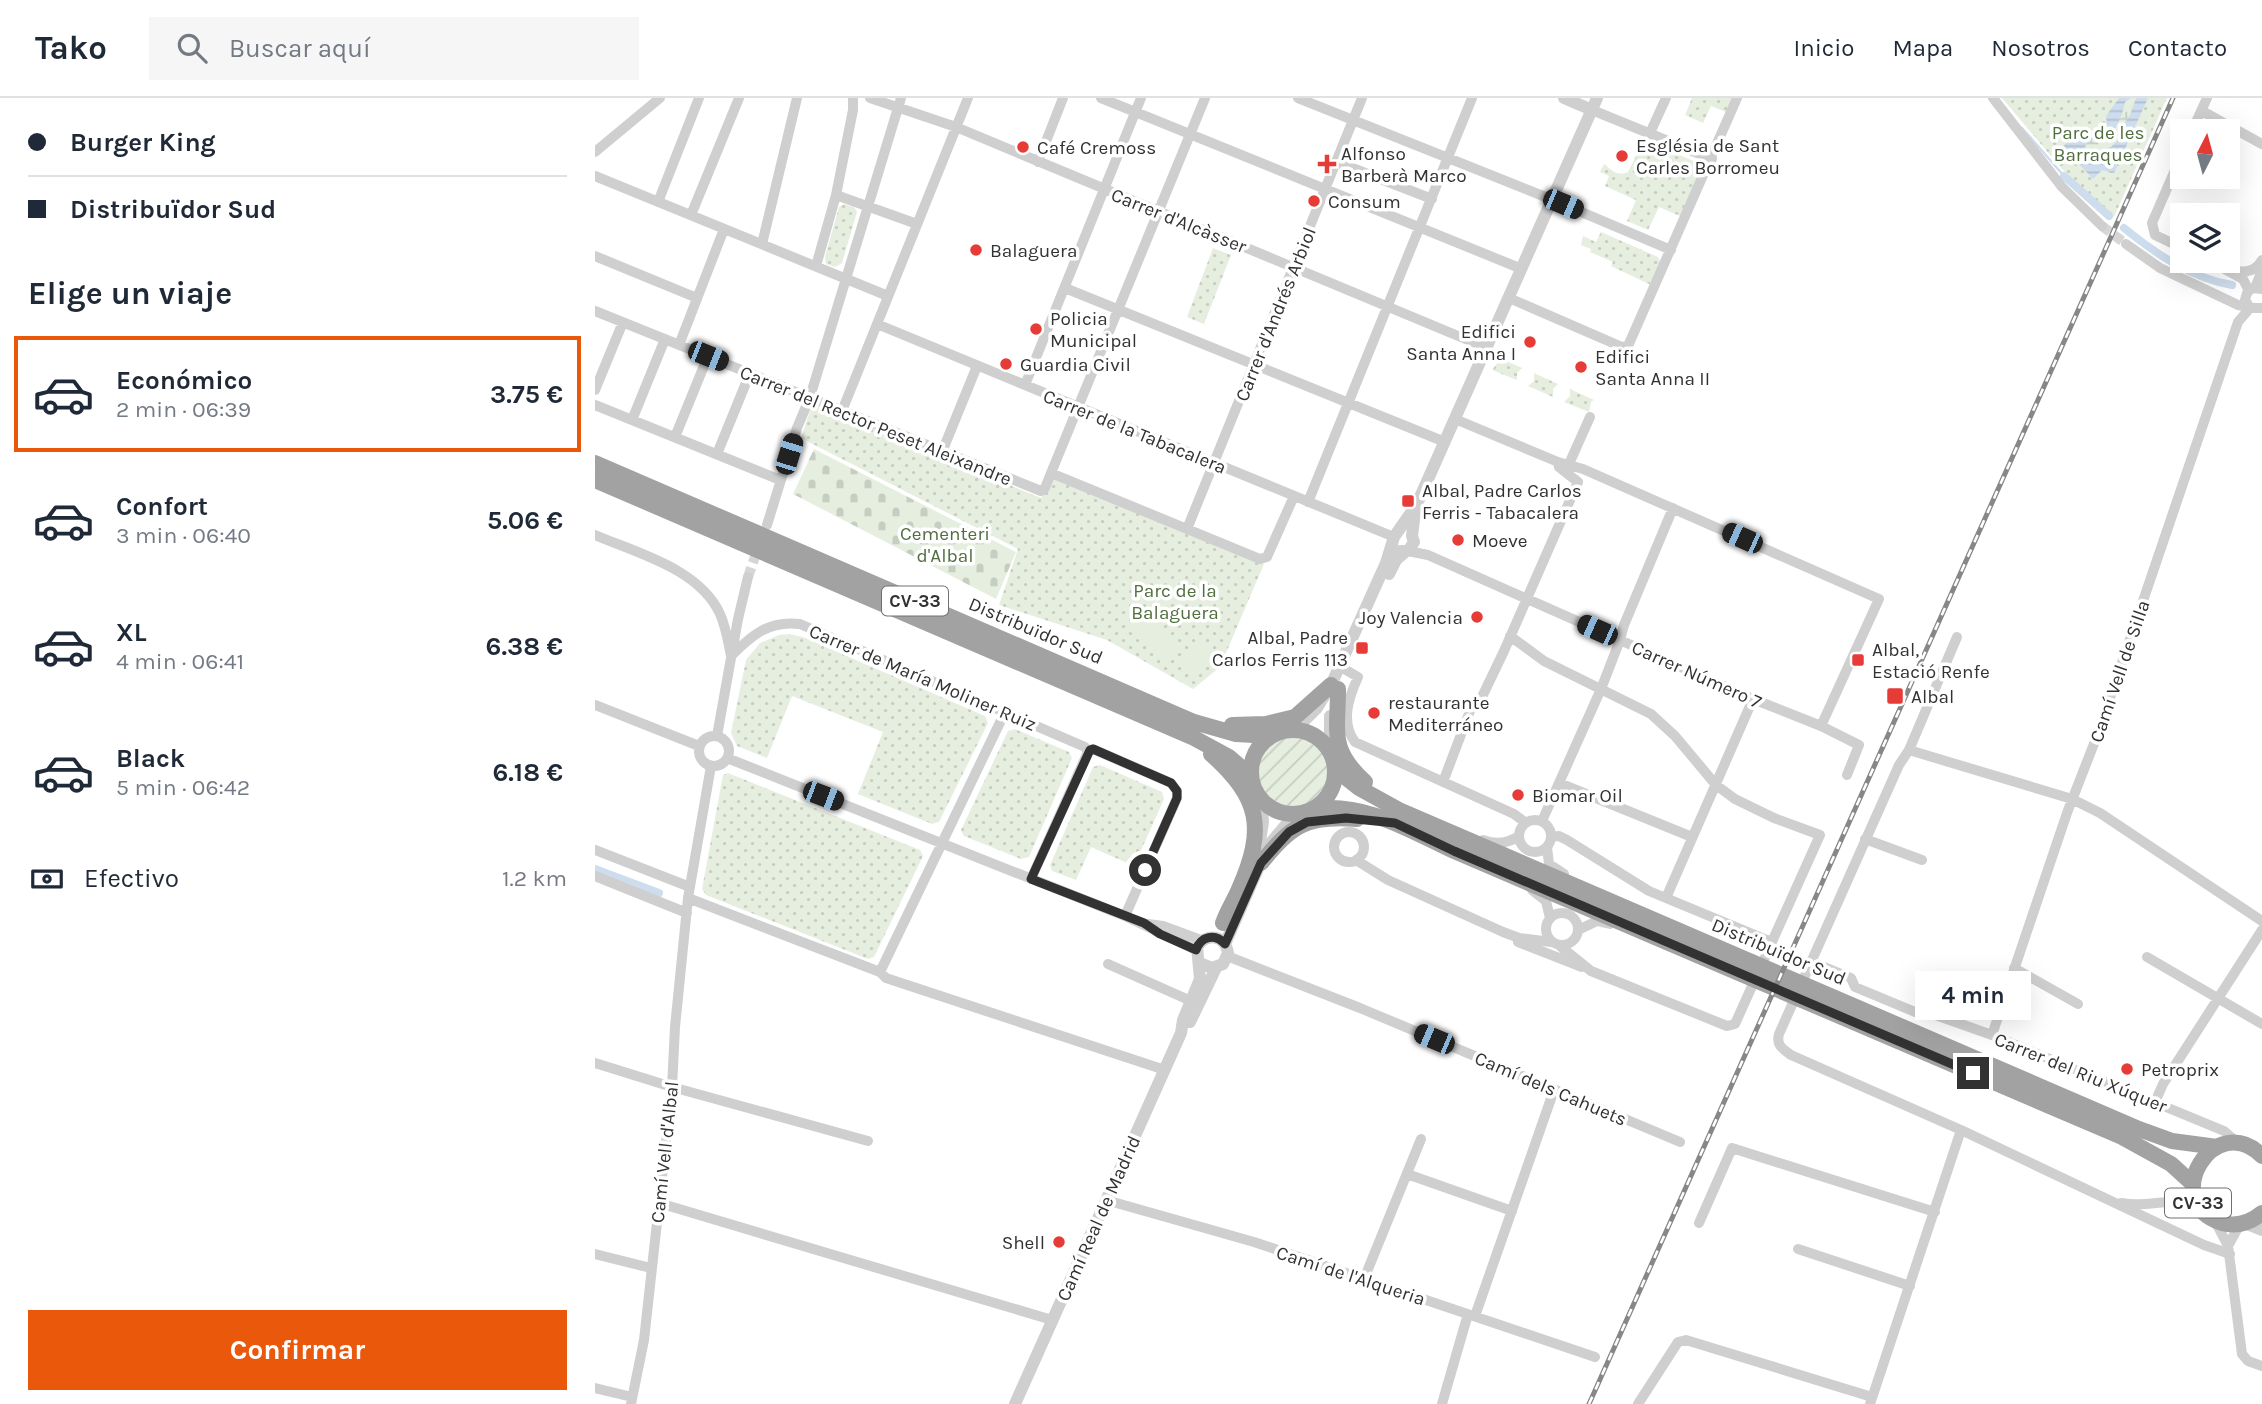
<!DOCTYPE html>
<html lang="es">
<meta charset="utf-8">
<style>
body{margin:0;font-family:Karla,sans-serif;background:#f6f6f7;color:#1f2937;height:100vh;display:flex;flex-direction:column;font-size:26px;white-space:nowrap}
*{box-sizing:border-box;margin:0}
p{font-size:23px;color:#747a83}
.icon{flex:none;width:38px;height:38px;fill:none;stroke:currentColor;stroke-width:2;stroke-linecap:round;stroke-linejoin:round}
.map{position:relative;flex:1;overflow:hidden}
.panel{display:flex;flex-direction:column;background:#fff;width:595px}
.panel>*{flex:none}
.top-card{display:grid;align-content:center;height:154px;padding:0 28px;background:#fff}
.needle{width:46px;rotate:6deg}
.fabs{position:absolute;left:1575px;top:21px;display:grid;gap:14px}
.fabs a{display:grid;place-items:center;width:70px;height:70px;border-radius:0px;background:#fff;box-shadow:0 7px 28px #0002;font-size:35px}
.end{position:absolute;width:32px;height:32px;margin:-16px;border:9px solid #323232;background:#fff;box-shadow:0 0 0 4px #fff}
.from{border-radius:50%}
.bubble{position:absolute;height:49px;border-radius:0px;background:#fff;box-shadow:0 7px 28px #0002;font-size:23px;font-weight:700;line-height:49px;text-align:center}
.car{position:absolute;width:21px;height:42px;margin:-21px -10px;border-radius:9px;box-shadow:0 0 5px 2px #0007;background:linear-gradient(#222 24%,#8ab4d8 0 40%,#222 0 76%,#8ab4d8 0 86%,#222 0)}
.top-card b{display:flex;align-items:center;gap:24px;height:66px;font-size:26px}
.top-card b+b{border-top:2px solid #e0e1e3}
.top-card i{width:18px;height:18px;background:#1f2937}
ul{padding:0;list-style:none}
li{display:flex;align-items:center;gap:21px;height:116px;margin:0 14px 10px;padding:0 14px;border:4px solid transparent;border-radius:0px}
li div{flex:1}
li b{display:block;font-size:26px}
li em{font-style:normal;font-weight:700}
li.selected{border-color:#ea580c}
li>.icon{width:63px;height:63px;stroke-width:1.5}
h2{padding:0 28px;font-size:32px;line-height:84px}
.pay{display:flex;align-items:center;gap:18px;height:77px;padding:0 28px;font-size:26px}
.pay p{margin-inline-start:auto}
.action{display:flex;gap:14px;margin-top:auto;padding:14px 28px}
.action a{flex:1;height:80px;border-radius:0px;background:#ea580c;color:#fff;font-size:28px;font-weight:700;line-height:80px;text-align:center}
header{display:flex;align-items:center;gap:42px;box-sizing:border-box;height:98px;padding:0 35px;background:#fff;border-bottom:2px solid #e0e1e3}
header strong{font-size:33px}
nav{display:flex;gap:38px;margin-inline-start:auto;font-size:24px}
.search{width:490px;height:63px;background:#f6f6f7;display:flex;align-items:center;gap:18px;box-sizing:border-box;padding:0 24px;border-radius:0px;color:#747a83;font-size:26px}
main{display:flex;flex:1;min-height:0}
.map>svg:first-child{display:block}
</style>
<header>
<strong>Tako</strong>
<div class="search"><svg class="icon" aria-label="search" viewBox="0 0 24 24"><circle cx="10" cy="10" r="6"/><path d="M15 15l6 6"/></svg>Buscar aquí</div>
<nav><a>Inicio</a><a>Mapa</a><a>Nosotros</a><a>Contacto</a></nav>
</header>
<main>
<section class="panel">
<div class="top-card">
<b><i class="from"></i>Burger King</b>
<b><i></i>Distribuïdor Sud</b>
</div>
<h2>Elige un viaje</h2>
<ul>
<li class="selected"><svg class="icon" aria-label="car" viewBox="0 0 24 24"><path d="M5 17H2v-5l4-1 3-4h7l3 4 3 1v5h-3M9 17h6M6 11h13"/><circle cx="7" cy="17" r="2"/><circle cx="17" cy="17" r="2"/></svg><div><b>Económico</b><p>2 min · 06:39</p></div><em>3.75 €</em></li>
<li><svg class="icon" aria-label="car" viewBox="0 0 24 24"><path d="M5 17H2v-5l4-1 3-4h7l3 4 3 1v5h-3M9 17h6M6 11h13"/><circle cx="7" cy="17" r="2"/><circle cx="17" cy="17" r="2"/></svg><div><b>Confort</b><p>3 min · 06:40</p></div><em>5.06 €</em></li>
<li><svg class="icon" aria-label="car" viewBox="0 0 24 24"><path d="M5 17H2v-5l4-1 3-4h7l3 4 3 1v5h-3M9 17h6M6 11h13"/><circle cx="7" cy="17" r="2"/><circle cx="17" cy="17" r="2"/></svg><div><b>XL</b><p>4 min · 06:41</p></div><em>6.38 €</em></li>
<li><svg class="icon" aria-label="car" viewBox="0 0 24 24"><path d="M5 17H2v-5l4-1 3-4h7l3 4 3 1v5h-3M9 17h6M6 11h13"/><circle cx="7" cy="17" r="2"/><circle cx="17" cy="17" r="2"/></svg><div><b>Black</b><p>5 min · 06:42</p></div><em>6.18 €</em></li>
</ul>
<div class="pay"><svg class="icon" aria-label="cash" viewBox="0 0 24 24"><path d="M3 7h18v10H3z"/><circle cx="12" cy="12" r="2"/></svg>Efectivo<p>1.2 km</p></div>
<div class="action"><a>Confirmar</a></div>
</section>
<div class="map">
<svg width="1667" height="1306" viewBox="0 0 1667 1306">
<defs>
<pattern id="grass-dots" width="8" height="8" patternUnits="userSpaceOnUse" patternTransform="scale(1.75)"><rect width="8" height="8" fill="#e6eee0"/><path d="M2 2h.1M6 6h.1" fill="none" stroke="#c6cdc1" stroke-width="1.8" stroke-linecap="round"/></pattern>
<pattern id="wetland-marsh" width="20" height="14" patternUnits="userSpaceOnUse" patternTransform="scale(1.75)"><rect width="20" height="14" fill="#e6eee0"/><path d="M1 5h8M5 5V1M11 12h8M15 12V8" fill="none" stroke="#c6cdc1"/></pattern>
<pattern id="cemetery-stones" width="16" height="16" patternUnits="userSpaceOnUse" patternTransform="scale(1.75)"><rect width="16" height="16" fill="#e6eee0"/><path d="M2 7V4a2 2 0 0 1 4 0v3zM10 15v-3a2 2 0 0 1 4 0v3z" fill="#c6cdc1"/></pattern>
<pattern id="garden-furrows" width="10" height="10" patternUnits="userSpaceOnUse" patternTransform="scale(1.75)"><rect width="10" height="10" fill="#e6eee0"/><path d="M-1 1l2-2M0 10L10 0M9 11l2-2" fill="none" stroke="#c6cdc1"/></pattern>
<pattern id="water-rules" width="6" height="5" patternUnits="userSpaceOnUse" patternTransform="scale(1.75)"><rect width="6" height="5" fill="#cddded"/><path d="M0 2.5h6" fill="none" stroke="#b0becc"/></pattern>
</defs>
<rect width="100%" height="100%" fill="#fff"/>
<path fill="url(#grass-dots)" d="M1097,0H1137L1131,14L1116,8L1108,25L1090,17Z
M1407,0H1572L1519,119L1466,70Z
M1049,42L1108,67L1085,118L1064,109L1053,132L1032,123L1041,102L1010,88L1014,78L1005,74L1009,66C1016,71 1021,79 1033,74Z
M249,106L259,109L262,114L247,165L240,169L231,166L230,159L244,109Z
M1006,134L1063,159L1066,165L1056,187L1016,168L1018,164L995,154L996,151L986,147L988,138L1001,144Z
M618,150L636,157L609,226L592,219Z
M903,259L927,270L922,275V282L897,272L904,263Z
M939,275L963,286L958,291V299L933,288L939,283Z
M975,291L999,302L996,304L994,314L969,304L975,298Z
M218,304L304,342L446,400L459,380L669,466L625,569L598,591L512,542L404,507L423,451L206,340Z
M194,536L208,539L390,618L393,625L344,724L337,726L263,696L288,634L197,598L172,660L142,648L136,635L151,562L165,545L184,537Z
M420,631L474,654L477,660L434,759L426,761L369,738L366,732L413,633Z
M505,667L567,694L569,701L539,768L496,749L481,782L457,773L455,767L498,669Z
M133,675L325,752L328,758L279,859L273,861L111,797L107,791L128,677Z"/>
<path fill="url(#wetland-marsh)" d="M1536,0H1541L1535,17L1525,31L1523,42L1516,49L1509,51L1512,57L1506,60L1494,55L1490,48L1493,44L1516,36L1529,14L1530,4Z"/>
<path fill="url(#cemetery-stones)" d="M219,351L421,454L401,501L198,396Z"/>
<path fill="url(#garden-furrows)" d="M662 673a36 36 0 1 1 72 0a36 36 0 1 1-72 0Z"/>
<path fill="#e6eee0" d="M550,515L587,548L569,566L534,532Z
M606,540L622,555L597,580L582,566Z"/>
<path fill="url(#water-rules)" d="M1524,0H1536L1530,4C1527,19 1521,35 1506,43C1500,41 1493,42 1490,49L1494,55L1501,53L1506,60L1511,58L1512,56L1508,51L1516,49L1523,42L1525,31L1535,17L1541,0H1553L1519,75L1507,72L1498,81L1470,51L1469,47L1476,41L1481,32L1483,39L1512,30L1511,18Z"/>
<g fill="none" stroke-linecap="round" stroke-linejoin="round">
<path stroke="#cddded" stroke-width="2.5" d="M1427,30L1469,78"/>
<path stroke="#cddded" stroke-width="8" d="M1469,78L1514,118
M1529,130C1561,156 1596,180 1637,187
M0,771L64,795"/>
<path stroke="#d6d6d6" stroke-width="10" stroke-dasharray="10 5" stroke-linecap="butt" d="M1507,128L1531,146
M153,479L164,447"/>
<path stroke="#cfcfcf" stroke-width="10" d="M275,0L361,29L892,250
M506,0L927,171
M703,0L958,102L1076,152
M1398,0L1467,89L1507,128
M997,12L1117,61
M1607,13L1667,46
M1597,33L1612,0
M1055,35L1071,0
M0,54L65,0
M1587,56L1557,125L1560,137L1587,150
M443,64L468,0
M742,64L837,101
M0,78L293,198
M241,97L322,126
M63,104L104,0
M96,117L144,0
M167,146L202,0
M1531,146L1565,170L1643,207L1654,209
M0,158L102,200
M1615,163L1648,181L1654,193
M221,168L241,97L258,12V0
M1637,172C1650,175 1660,174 1667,162
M470,190L850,344
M1660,190L1667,172
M1667,191L1657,190L1652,195L1650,202L1655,210H1667
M914,200L1027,249L1033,248L1142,0
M0,213L446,393L450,390L456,375L610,0
M282,226L799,439
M84,247L129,131
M430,287L546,0
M0,292L28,224
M0,307L185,382
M247,313L373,0
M860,321L963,364L988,371L1284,501L1226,628
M37,322L70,241
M80,339L113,258
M347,354L382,268
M122,356L155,275
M974,366L995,319
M456,375L665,461L672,459L699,398
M713,404L877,0
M172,427L202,330L215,299L306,0
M592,431L767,0
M0,437C42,455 105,471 125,516C131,529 133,544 136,558
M813,453L833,457L1158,601L1226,628L1264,647L1252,677
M915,538L949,563L1056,616L1080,638L1121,687L1140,701L1179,720L1225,737L1140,926L1132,928L996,873L965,848
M1362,539L1314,652L1304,667L1184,936C1181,947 1187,950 1196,957L1366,1032L1609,1147L1635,1156
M136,558C157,537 174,522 205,526L490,649L493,654
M751,572L763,579C754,599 745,624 760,644L919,716L931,725
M0,607L104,648
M104 653a15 15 0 1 1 30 0a15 15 0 1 1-30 0Z
M122,638L143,521L153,479
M1314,652L1477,701L1505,715L1667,823
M493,654L498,651L576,685L582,693V700L530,818
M132,660L530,818L601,852
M848,684L878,605L886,601L909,553L983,384L964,369L963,364
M964,685L1097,739
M924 738a16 16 0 1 1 32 0a16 16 0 1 1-32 0Z
M947,723L1006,591L1025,542L1029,527L1078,410
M739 749a15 15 0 1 1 30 0a15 15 0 1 1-30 0Z
M956,739L964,738L972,742L1054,793L1177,844
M1270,741L1327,762
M888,742C901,747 912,746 924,738
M952,749L954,766L969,776
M0,752L95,789
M761,762L793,782L908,834L924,840L956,844
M0,778L92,815
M436,781L493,654
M937,792L951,803L955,820
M93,800L285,874L291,880L570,972
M1071,800L1158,601
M951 831a16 16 0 1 1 32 0a16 16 0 1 1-32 0Z
M553,826L568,828L606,842
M983,832L1002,823L1015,826
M923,844L987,869
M632,858L765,910L1085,1044
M1552,859L1667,926
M1215,863L1256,880L1260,889L1325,916L1332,914L1397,937L1629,1033L1637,1040L1640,1046
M513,866L596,903
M1419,870L1483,906
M285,874L410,614
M1397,937L1472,715L1502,638L1643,224L1655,210
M0,965L77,989L273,1043
M1560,1004L1568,986L1667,832
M812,1076L917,1113
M511,1102L659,1144L1000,1259
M64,1105L457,1222
M1526,1105C1556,1111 1574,1097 1604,1108
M1620,1123L1633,1148L1645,1126
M1104,1125L1137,1050L1340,1114
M1633,1148L1647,1256L1653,1263L1667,1268
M1203,1151L1315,1188
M0,1156L56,1170
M769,1181L826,1041
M880,1218L959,992
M0,1290L37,1299
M36,1306L49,1242L77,989L80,929L93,800L116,668
M847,1306L873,1216
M1043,1306L1083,1244L1091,1242L1277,1299
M1275,1306L1366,1032"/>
<path stroke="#cfcfcf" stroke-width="12" d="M969,0L997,12
M805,453H813L819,444L817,438L820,413
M794,476L801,462L810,454
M700,632L722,610L736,587L791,465L799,439L822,406L1002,0
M735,653V618
M665,743L668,724L666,702
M630,846L673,748L700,716
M595,924L621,870
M1649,1125L1667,1132
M420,1306L586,935L588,922L605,881L602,849C612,834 630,837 633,855L628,866L617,870L605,865"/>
<path stroke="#a2a2a2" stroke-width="16" d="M0,365L599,624L641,636L676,638
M0,382L599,640L634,659L656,678
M743,591C743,635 734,651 770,684
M637,627L671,626L700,619L736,587
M656 674a42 42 0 1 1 84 0a42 42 0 1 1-84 0Z
M616,656C665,700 671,730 644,791C639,803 632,813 628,825
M740,671L764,690L804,712L1544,1031L1577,1043L1622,1049
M719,711C770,704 814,732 859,753L1527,1039L1576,1066L1598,1086
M666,765C697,727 711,717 762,721
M1667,1058C1620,1010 1562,1104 1627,1125C1642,1129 1655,1125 1667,1115"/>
<defs>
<path id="rail" d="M994,1306L1578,0"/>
</defs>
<use href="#rail" stroke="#878787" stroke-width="5"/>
<use href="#rail" stroke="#fff" stroke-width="2.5" stroke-dasharray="8" stroke-linecap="butt"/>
</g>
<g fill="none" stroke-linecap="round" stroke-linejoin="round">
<path stroke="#323232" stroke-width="9" d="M550,772L582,700V693L576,685L498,651L495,652L436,781L549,825L565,836L601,852C606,838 620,835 630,846L666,765L694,734L712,724L751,720L800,725L859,753L1378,975"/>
</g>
<g fill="#e63b37" stroke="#fff" stroke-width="2.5">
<circle cx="428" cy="49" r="7"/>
<circle cx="1027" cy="58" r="7"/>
<path d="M728.5 55.5h7v7h7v7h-7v7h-7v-7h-7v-7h7z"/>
<circle cx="719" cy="103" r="7"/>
<circle cx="381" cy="152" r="7"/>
<circle cx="441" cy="231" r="7"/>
<circle cx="935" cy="244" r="7"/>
<circle cx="411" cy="266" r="7"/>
<circle cx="986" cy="269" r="7"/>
<rect x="806" y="396" width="14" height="14" rx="3.5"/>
<circle cx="863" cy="442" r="7"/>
<circle cx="882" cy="519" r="7"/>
<rect x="760" y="543" width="14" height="14" rx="3.5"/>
<rect x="1256" y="555" width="14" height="14" rx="3.5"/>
<rect x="1291" y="589" width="18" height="18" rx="3.5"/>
<circle cx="779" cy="615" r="7"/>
<circle cx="923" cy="697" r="7"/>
<circle cx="1532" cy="971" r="7"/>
<circle cx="464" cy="1144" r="7"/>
</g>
<g text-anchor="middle" stroke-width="7" stroke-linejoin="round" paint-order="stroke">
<g fill="#fff" stroke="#707070" stroke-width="2">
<rect x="287" y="488.5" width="66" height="29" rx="5"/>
<rect x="1570" y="1090.5" width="66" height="29" rx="5"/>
</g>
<g font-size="18" font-weight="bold" fill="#323232">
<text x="320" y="509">CV-33</text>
<text x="1603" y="1111">CV-33</text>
</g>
<g font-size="19" fill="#506e3e" stroke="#fff">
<text x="1503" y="41">Parc de les<tspan x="1503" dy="22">Barraques</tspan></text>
<text x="350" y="442">Cementeri<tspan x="350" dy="22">d'Albal</tspan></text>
<text x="580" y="499">Parc de la<tspan x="580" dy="22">Balaguera</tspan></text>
</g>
<g font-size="19" fill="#323232" stroke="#fff" text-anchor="start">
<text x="1041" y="54">Església de Sant<tspan x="1041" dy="22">Carles Borromeu</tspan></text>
<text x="442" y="56">Café Cremoss</text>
<text x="746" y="62">Alfonso<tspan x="746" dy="22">Barberà Marco</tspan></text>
<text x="733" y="110">Consum</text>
<text x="395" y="159">Balaguera</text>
<text x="455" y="227">Policia<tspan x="455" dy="22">Municipal</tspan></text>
<text x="921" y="240" text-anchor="end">Edifici<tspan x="921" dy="22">Santa Anna I</tspan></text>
<text x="1000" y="265">Edifici<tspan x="1000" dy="22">Santa Anna II</tspan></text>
<text x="425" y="273">Guardia Civil</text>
<text x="827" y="399">Albal, Padre Carlos<tspan x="827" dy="22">Ferris - Tabacalera</tspan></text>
<text x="877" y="449">Moeve</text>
<text x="868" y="526" text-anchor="end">Joy Valencia</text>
<text x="753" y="546" text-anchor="end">Albal, Padre<tspan x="753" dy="22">Carlos Ferris 113</tspan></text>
<text x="1277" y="558">Albal,<tspan x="1277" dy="22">Estació Renfe</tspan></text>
<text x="1316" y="605">Albal</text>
<text x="793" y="611">restaurante<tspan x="793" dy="22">Mediterráneo</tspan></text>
<text x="937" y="704">Biomar Oil</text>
<text x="1546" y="978">Petroprix</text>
<text x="450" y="1151" text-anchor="end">Shell</text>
</g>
<g font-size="19" fill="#323232" stroke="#fff">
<text transform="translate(584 122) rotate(22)" y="7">Carrer d'Alcàsser</text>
<text transform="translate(680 216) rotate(-68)" y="7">Carrer d'Andrés Arbiol</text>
<text transform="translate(281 327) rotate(22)" y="7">Carrer del Rector Peset Aleixandre</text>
<text transform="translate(540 333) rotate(22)" y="7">Carrer de la Tabacalera</text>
<text transform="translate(441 532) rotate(23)" y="7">Distribuïdor Sud</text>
<text transform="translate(1524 573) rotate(-71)" y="7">Camí Vell de Silla</text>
<text transform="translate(1102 576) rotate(24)" y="7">Carrer Número 7</text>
<text transform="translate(328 579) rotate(23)" y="7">Carrer de María Moliner Ruiz</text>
<text transform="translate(1184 853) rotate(23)" y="7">Distribuïdor Sud</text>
<text transform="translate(1486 974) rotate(22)" y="7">Carrer del Riu Xúquer</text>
<text transform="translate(956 990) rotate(23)" y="7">Camí dels Cahuets</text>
<text transform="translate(69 1054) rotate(-84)" y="7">Camí Vell d'Albal</text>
<text transform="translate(503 1120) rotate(-66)" y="7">Camí Real de Madrid</text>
<text transform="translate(756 1177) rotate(18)" y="7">Camí de l'Alqueria</text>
</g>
</g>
</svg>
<div class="fabs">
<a><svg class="needle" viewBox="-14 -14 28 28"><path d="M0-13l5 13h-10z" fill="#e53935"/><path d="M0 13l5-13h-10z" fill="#747a83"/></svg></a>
<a><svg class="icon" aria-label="layers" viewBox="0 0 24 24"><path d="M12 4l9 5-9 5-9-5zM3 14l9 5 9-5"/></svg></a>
</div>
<i class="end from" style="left:550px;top:772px"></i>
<i class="end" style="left:1378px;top:975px"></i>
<div class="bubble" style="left:1320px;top:873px;width:116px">4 min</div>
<i class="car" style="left:968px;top:106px;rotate:113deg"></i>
<i class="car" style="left:113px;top:258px;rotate:112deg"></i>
<i class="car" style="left:194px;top:356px;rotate:17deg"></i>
<i class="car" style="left:1147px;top:440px;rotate:294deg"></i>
<i class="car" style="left:1002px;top:532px;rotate:294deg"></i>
<i class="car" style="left:228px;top:698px;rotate:111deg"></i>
<i class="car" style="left:839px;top:941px;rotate:293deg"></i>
</div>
</main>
